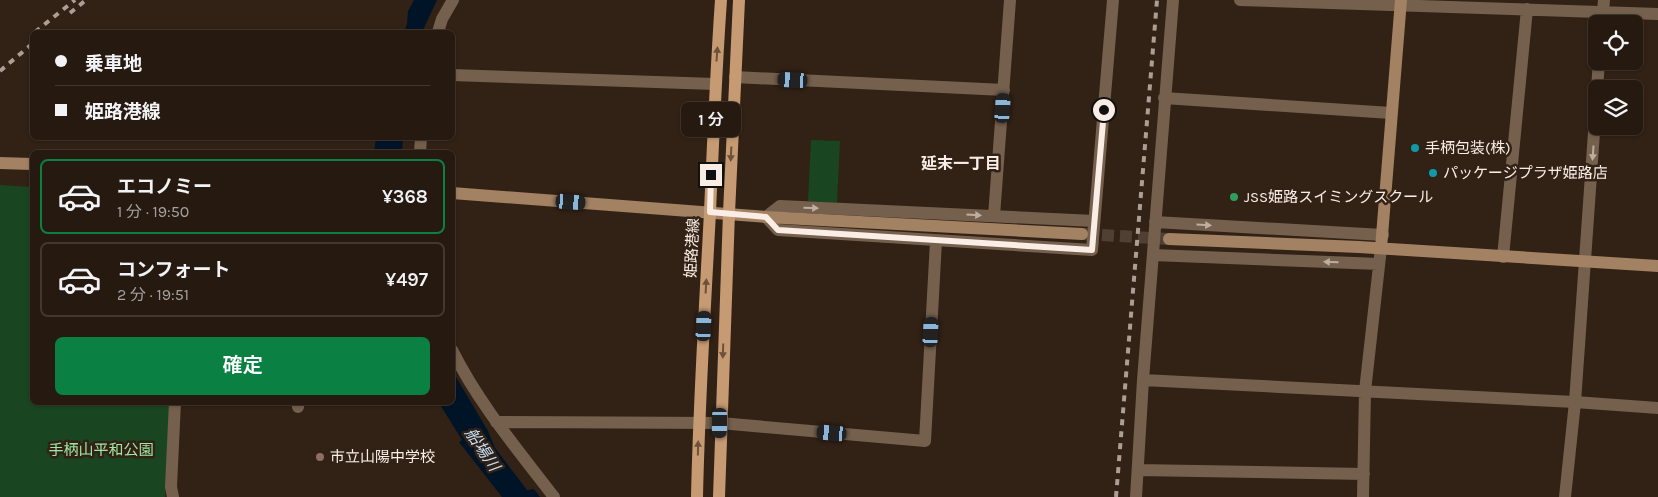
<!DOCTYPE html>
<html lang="ja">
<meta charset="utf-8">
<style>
body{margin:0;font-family:Karla,"Noto Sans JP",sans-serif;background:#2e2219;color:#f1f3f6;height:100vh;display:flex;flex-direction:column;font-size:19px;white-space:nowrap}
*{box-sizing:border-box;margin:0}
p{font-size:16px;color:#a4a09f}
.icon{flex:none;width:28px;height:28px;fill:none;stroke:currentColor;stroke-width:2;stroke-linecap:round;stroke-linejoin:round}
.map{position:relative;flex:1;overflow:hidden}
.details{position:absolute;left:30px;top:150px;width:425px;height:255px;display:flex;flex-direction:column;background:#261910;border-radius:8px;box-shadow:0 1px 4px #0004,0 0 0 1px #423830}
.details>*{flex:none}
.hud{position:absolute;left:30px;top:30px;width:425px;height:110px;border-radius:8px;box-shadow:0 1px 4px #0004,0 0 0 1px #423830;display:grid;align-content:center;height:110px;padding:0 25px;background:#261910}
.buttons{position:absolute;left:1588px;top:15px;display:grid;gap:10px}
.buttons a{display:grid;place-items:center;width:55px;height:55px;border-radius:8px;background:#261910;box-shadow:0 1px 4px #0004,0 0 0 1px #423830;font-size:25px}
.end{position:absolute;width:22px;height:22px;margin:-11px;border:6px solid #f9ede5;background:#111;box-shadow:0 0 0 2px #111}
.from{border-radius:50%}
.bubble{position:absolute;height:35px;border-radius:8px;background:#261910;box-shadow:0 1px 4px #0004,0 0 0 1px #423830;font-size:16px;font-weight:600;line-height:35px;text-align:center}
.car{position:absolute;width:15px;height:30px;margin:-15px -8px;border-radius:6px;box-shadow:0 0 4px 1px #0007;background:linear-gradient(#222 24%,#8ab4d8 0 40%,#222 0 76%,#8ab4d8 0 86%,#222 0)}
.hud b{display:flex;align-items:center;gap:18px;height:48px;font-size:19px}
.hud b+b{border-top:1px solid #423830}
.hud i{width:12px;height:12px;background:#f1f3f6}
ul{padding:9px 0 0;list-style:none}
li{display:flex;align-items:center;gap:15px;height:75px;margin:0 10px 8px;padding:0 15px;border:2px solid #423830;border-radius:8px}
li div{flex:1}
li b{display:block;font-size:19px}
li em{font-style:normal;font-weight:600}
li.current{border-color:#0b8043}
li>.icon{width:45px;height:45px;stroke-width:1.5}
.action{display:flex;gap:10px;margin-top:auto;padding:10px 25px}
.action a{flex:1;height:58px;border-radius:8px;background:#0b8043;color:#fff;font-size:20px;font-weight:600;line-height:58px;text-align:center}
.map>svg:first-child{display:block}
</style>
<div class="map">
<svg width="1658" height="497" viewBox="0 0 1658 497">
<rect width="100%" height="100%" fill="#322115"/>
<path fill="#194620" d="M811,140L840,141L837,203L808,201Z
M0,185L32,187V402L170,403L165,497H0Z"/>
<path fill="#001428" d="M414,0H437L422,32H404L407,24L408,11Z
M376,138H403L402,152H374Z
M453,372L488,431L495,448L527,490L534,489L540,497H502L459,442L462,440L439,403L452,402Z"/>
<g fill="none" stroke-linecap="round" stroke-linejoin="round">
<path stroke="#504034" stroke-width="12" stroke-dasharray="12 6" stroke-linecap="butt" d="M1084,234L1169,239"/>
<path stroke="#75604d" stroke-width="12" d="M1240,0L1658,14
M1602,24L1604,0
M438,32L442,19L453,0
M452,75L715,84
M735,77L1004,90
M1597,89L1599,61
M1164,98L1391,113
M420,152L421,138
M994,216L1010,0
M1094,221L780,206L766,217L778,230L1092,250L1113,0
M1155,222L1383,235
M1153,255L1379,264
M1503,257L1527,9
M452,350C479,404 518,450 554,497
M1143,380L1575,402L1658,408
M298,407V402
M496,422L720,423L925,441L936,241
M1138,470L1364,474
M173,497L171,487L175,402
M1136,497L1143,380L1173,0
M1363,497L1365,391L1381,248
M1565,497L1575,402L1596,104"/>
<path stroke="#a38163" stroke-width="12" d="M0,163L32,164
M452,193L766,217L1082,234
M1169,239L1359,247L1658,266
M1381,248L1401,0"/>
<path stroke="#c69a73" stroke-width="12" d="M697,497C699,402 705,307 710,212C713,142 716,71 721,0
M719,497L729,213L739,0"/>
<path stroke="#ac9e95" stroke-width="4" stroke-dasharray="6 6" stroke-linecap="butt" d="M70,13L86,0
M35,32L75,0
M0,71L32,44
M1116,497L1157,0"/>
</g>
<defs><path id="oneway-solid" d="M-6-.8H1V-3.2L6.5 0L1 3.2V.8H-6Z" transform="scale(1.25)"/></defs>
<g fill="#6d513b">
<use href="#oneway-solid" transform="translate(717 54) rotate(-86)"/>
<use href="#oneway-solid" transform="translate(731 154) rotate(93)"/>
<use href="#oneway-solid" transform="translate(706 286) rotate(-87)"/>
<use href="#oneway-solid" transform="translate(723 351) rotate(92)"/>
<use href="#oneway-solid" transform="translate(698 448) rotate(-89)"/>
</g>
<g fill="#beaea1">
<use href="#oneway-solid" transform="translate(1593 153) rotate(94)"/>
<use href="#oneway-solid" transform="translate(811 208) rotate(2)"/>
<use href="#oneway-solid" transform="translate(974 215) rotate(3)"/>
<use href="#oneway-solid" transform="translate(1204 225) rotate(3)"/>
<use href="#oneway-solid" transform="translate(1331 262) rotate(-178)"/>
</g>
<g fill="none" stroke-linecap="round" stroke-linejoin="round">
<path stroke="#f9ede5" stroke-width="6" d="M711,175L710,212L766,217L778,230L1092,250L1104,110"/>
</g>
<g fill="#0f9aa8" stroke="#322115" stroke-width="2">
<circle cx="1415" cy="148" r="5"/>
<circle cx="1433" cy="173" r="5"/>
</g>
<circle fill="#2e9e5b" stroke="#322115" stroke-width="2" cx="1234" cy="197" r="5"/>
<circle fill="#8d6e63" stroke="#322115" stroke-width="2" cx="320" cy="457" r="5"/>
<g text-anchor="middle" stroke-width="5" stroke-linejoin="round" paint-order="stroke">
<g font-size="15" fill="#f9ede5" stroke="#322115" text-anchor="start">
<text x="1425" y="153">手柄包装(株)</text>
<text x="1443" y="178">パッケージプラザ姫路店</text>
<text x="1244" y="202">JSS姫路スイミングスクール</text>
<text x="330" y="462">市立山陽中学校</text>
</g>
<g font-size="15" fill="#f9ede5" stroke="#322115">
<text transform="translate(692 248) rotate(-87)" y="5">姫路港線</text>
</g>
<g font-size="15" fill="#9de6a3" stroke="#322115">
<text x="101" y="455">手柄山平和公園</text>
</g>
<g font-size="16" font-weight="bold" fill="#f9ede5" stroke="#322115">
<text x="961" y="169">延末一丁目</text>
</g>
<g font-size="16" font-style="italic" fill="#c4e2fb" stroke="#322115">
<text transform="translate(483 449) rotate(56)" y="6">船場川</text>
</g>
</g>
</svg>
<div class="buttons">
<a><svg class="icon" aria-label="locate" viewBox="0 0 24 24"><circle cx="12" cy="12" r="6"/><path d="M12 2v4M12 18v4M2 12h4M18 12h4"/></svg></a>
<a><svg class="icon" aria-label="layers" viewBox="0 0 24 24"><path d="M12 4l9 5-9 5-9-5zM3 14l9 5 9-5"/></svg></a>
</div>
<i class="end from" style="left:1104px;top:110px"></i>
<i class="end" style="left:711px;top:175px"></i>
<div class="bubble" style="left:681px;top:102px;width:60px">1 分</div>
<i class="car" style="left:793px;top:80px;rotate:273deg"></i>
<i class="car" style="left:1003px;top:108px;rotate:4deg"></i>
<i class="car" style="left:571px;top:202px;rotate:94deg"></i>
<i class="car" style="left:704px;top:326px;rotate:3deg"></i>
<i class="car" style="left:931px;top:332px;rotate:3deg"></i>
<i class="car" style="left:720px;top:423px;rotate:181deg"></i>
<i class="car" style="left:832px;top:433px;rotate:275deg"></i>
<div class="hud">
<b><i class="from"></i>乗車地</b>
<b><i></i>姫路港線</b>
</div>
<section class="details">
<ul>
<li class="current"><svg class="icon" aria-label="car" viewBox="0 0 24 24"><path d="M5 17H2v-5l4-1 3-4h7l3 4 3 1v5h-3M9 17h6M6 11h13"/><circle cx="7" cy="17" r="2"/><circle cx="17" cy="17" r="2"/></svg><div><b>エコノミー</b><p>1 分 · 19:50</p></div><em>¥368</em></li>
<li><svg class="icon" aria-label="car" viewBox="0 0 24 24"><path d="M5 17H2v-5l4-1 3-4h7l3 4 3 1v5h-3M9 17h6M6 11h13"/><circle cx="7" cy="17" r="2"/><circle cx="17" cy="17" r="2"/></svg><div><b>コンフォート</b><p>2 分 · 19:51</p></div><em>¥497</em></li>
</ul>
<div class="action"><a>確定</a></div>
</section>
</div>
